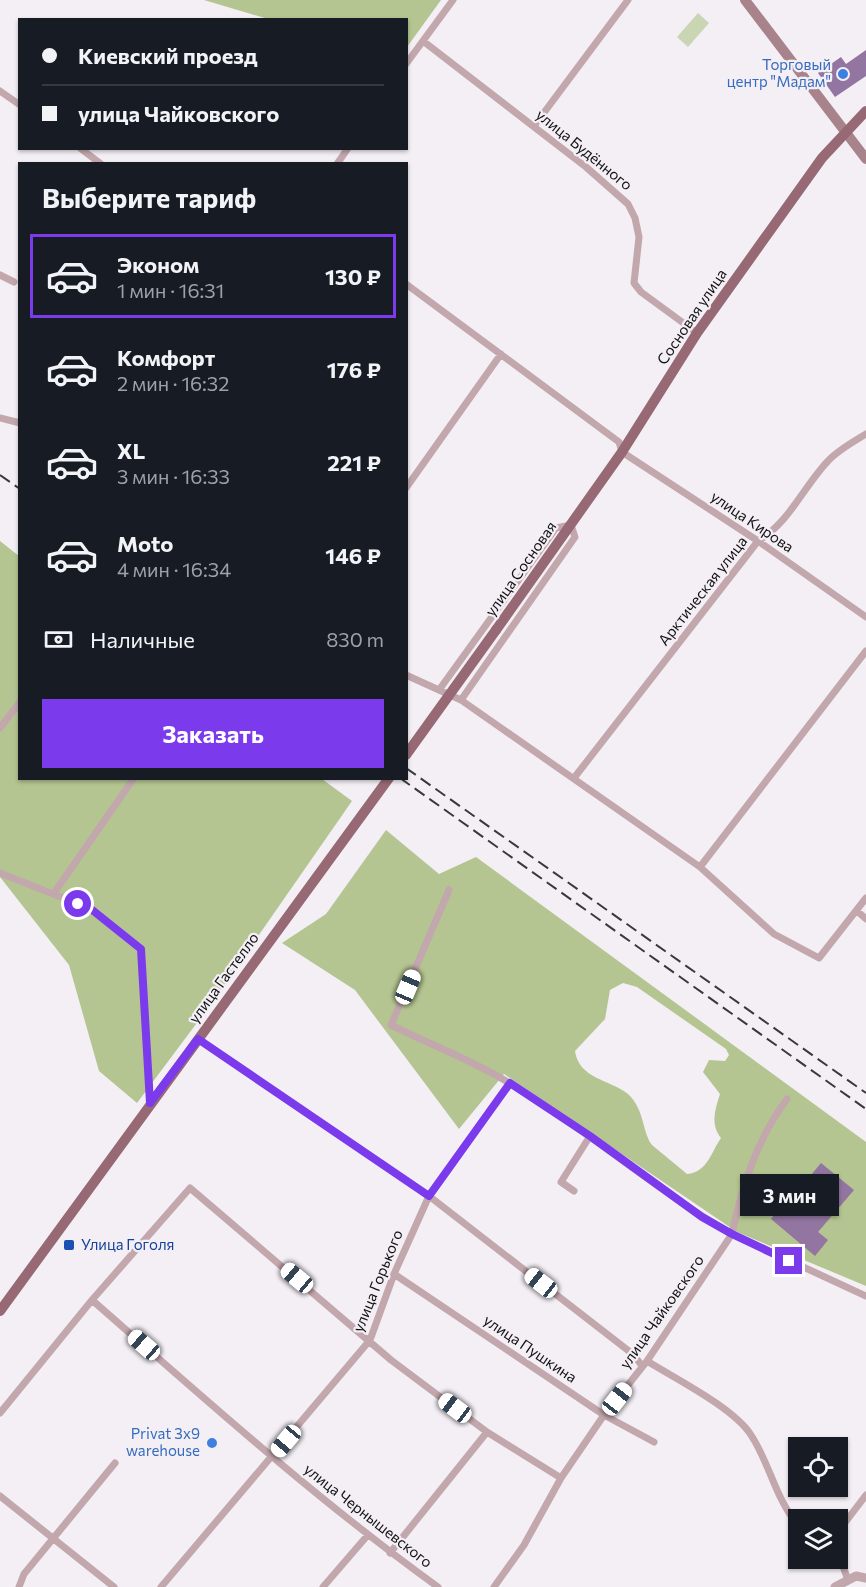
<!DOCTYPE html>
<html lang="ru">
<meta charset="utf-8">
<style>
body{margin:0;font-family:Commissioner,sans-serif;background:#20242c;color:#f1f3f6;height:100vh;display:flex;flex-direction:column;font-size:22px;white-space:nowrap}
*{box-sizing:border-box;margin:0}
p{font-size:20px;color:#9ea1a6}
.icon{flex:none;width:33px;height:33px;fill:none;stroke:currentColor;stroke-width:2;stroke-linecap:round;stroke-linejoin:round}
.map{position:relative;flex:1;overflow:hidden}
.drawer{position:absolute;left:18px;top:162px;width:390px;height:618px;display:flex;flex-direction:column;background:#171b24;border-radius:0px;box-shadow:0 2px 4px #0004}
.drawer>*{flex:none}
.guide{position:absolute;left:18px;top:18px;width:390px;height:132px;border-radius:0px;box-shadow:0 2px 4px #0004;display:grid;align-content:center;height:132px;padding:0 24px;background:#171b24}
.fabs{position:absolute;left:788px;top:1437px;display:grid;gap:12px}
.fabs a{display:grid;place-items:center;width:60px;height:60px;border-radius:0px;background:#171b24;box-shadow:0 2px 4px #0004;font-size:30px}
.end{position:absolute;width:27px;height:27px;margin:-14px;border:8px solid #7c3aed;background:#fff;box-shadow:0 0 0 3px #fff}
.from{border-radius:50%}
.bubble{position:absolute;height:42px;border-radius:0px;background:#171b24;box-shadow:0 2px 4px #0004;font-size:20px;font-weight:700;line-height:42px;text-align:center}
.car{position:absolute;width:18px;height:36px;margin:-18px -9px;border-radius:8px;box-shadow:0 0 4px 2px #0007;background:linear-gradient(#fff 24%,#345 0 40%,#fff 0 76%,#345 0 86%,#fff 0)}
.guide b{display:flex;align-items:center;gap:21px;height:57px;font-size:22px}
.guide b+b{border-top:2px solid #363941}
.guide i{width:15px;height:15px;background:#f1f3f6}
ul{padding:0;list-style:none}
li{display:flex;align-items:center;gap:18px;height:84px;margin:0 12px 9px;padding:0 12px;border:3px solid transparent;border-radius:0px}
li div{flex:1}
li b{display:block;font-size:22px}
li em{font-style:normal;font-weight:700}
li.current{border-color:#7c3aed}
li>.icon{width:54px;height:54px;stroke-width:1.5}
h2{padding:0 24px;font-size:27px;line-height:72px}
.pay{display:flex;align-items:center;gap:15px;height:66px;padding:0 24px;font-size:22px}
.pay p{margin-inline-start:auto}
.cta{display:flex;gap:12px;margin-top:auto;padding:12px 24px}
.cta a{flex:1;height:69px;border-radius:0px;background:#7c3aed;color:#fff;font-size:24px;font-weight:700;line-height:69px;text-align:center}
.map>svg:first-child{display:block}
</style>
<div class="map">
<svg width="866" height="1587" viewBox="0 0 866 1587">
<rect width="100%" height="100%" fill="#f3eff5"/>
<path fill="#cad5b4" d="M698,13L709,23L688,47L677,37Z"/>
<path fill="#b4c591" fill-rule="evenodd" d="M204,0H441L407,47L406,20L268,19Z
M0,541L19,556L20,778L322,779L352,801L208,1008L137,1103L99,1071L69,965L0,877Z
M386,830L439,874L476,857L866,1142V1286L737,1232L504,1074L459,1129L355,990L282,943L326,914ZM623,983L637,987L726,1049L729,1055L725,1061L709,1060L703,1072L720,1094C715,1110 710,1124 721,1138C711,1152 708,1172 687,1174L652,1145C642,1132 645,1110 628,1094C609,1079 579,1079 575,1051L605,1019L610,990Z"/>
<path fill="#9275a0" d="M866,50V76L835,97L818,73L841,57L846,64Z
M821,1163L854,1190L818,1232L828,1240L815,1256L771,1219L784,1203L790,1208L800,1196L796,1193Z"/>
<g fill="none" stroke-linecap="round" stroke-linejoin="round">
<path stroke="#c2a7ad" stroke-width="7" d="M423,41L586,167L628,204L635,218L639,237L634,283L641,292L697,333
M406,64L453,0
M0,91L20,105
M534,126L628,0
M80,148L101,164
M337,164L348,148
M0,275L14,282
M406,284L619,442L622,452L758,541L866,617
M0,418L20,423
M406,488L501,354
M406,675L461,700L700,867L774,934L819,958L866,898
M439,690L556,528L571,525L575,537L461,700
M0,728L20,702
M574,778L758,541C789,523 804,486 828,461C838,450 853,442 866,434
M700,867L866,651
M0,873L91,909L141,949L150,1103
M449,890L391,1025C431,1045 474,1061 511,1084C588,1130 655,1190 732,1234C742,1186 757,1139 787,1099
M54,893L134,778
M857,911L866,919
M198,1039L429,1196L634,1355L642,1366
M574,1191L561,1182L590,1136
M394,1274L604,1415L654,1442
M92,1300C205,1399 316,1499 438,1587
M647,1361C676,1379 734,1408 751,1435C770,1464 775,1498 798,1525
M0,1413L92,1300L190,1188L391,1360L487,1432L561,1478
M0,1496L114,1587
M837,1533L866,1495
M795,1535H798
M837,1550L848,1580
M390,1553L487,1432
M19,1587L24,1574L115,1463
M161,1587L370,1340L394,1274L429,1196L510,1083
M323,1587L367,1536
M494,1587L524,1545L561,1478L604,1415L647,1361L732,1234L866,1296"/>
<path stroke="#c2a7ad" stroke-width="9" d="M835,1587L856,1576L866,1578"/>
<path stroke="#a9838c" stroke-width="10" d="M745,0L866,159"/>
<path stroke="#976974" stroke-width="10" d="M496,630L622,452L697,333L822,158L866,111
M0,1311L389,778"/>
<path stroke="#3a393a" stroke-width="2" stroke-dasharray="12 6" stroke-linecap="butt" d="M0,475L20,489
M406,768L866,1093
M400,778L866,1109"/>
<path stroke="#976974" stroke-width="10" d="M406,755L496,630"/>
</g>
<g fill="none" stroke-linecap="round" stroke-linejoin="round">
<path stroke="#7c3aed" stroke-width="8" d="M78,904L91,909L141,949L150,1103L198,1039L429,1196L510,1083L590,1136L702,1217L732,1234L789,1261"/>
</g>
<g fill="#3f7fe0" stroke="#f3eff5" stroke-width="2">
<circle cx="843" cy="74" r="6"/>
<circle cx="212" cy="1443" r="6"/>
</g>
<rect fill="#1a4fb4" stroke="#f3eff5" stroke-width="2" x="63" y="1239" width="12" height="12" rx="3"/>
<g text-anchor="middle" stroke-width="4.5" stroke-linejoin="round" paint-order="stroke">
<g font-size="15" fill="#366cbe" stroke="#f3eff5" text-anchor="end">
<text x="831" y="70">Торговый<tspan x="831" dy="17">центр "Мадам"</tspan></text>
<text x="200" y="1439">Privat 3x9<tspan x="200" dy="17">warehouse</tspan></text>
</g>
<g font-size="15" fill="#121112" stroke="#f3eff5">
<text transform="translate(584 150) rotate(39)" y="5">улица Будённого</text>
<text transform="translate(692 317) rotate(-56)" y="5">Сосновая улица</text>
<text transform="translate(752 522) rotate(34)" y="5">улица Кирова</text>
<text transform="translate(521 569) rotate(-55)" y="5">улица Сосновая</text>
<text transform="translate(703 591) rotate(-52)" y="5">Арктическая улица</text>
<text transform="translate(224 978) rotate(-54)" y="5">улица Гастелло</text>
<text transform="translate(378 1281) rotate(-68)" y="5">улица Горького</text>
<text transform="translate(662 1312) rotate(-55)" y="5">улица Чайковского</text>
<text transform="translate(530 1349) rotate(34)" y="5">улица Пушкина</text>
<text transform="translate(368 1516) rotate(38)" y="5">улица Чернышевского</text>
</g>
<g font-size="15" fill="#164399" stroke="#f3eff5" text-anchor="start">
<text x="81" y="1250">Улица Гоголя</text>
</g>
</g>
</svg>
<div class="fabs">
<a><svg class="icon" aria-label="locate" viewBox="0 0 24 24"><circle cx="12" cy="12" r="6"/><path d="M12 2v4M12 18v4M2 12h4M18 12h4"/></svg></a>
<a><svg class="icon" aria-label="layers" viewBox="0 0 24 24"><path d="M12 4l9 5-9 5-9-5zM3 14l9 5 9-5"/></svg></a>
</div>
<i class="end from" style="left:78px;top:904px"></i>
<i class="end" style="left:789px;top:1261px"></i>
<div class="bubble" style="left:740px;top:1174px;width:99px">3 мин</div>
<i class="car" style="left:408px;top:987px;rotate:23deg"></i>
<i class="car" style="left:297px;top:1278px;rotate:310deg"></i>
<i class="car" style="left:541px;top:1283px;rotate:308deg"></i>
<i class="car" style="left:144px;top:1345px;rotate:311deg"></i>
<i class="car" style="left:617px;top:1399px;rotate:38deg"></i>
<i class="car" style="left:455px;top:1408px;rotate:307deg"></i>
<i class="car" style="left:286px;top:1441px;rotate:220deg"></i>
<div class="guide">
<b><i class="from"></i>Киевский проезд</b>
<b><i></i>улица Чайковского</b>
</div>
<section class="drawer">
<h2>Выберите тариф</h2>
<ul>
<li class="current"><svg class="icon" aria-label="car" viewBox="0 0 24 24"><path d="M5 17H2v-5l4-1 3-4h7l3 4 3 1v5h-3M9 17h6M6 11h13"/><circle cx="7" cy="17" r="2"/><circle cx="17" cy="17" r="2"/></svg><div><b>Эконом</b><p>1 мин · 16:31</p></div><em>130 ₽</em></li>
<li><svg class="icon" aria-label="car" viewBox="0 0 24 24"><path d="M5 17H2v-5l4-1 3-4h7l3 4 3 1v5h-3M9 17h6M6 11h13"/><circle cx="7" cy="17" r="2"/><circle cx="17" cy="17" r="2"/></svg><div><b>Комфорт</b><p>2 мин · 16:32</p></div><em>176 ₽</em></li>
<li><svg class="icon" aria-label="car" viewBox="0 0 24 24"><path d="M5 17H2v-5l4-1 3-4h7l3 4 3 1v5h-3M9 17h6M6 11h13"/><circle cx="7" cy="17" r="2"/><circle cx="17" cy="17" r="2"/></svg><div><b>XL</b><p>3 мин · 16:33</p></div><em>221 ₽</em></li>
<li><svg class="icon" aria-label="car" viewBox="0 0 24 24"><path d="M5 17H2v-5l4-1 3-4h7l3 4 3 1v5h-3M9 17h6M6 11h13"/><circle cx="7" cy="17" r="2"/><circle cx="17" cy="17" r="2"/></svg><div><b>Moto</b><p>4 мин · 16:34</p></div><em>146 ₽</em></li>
</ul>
<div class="pay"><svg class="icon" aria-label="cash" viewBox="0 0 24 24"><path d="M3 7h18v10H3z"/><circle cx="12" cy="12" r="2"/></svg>Наличные<p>830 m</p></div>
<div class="cta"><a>Заказать</a></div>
</section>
</div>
